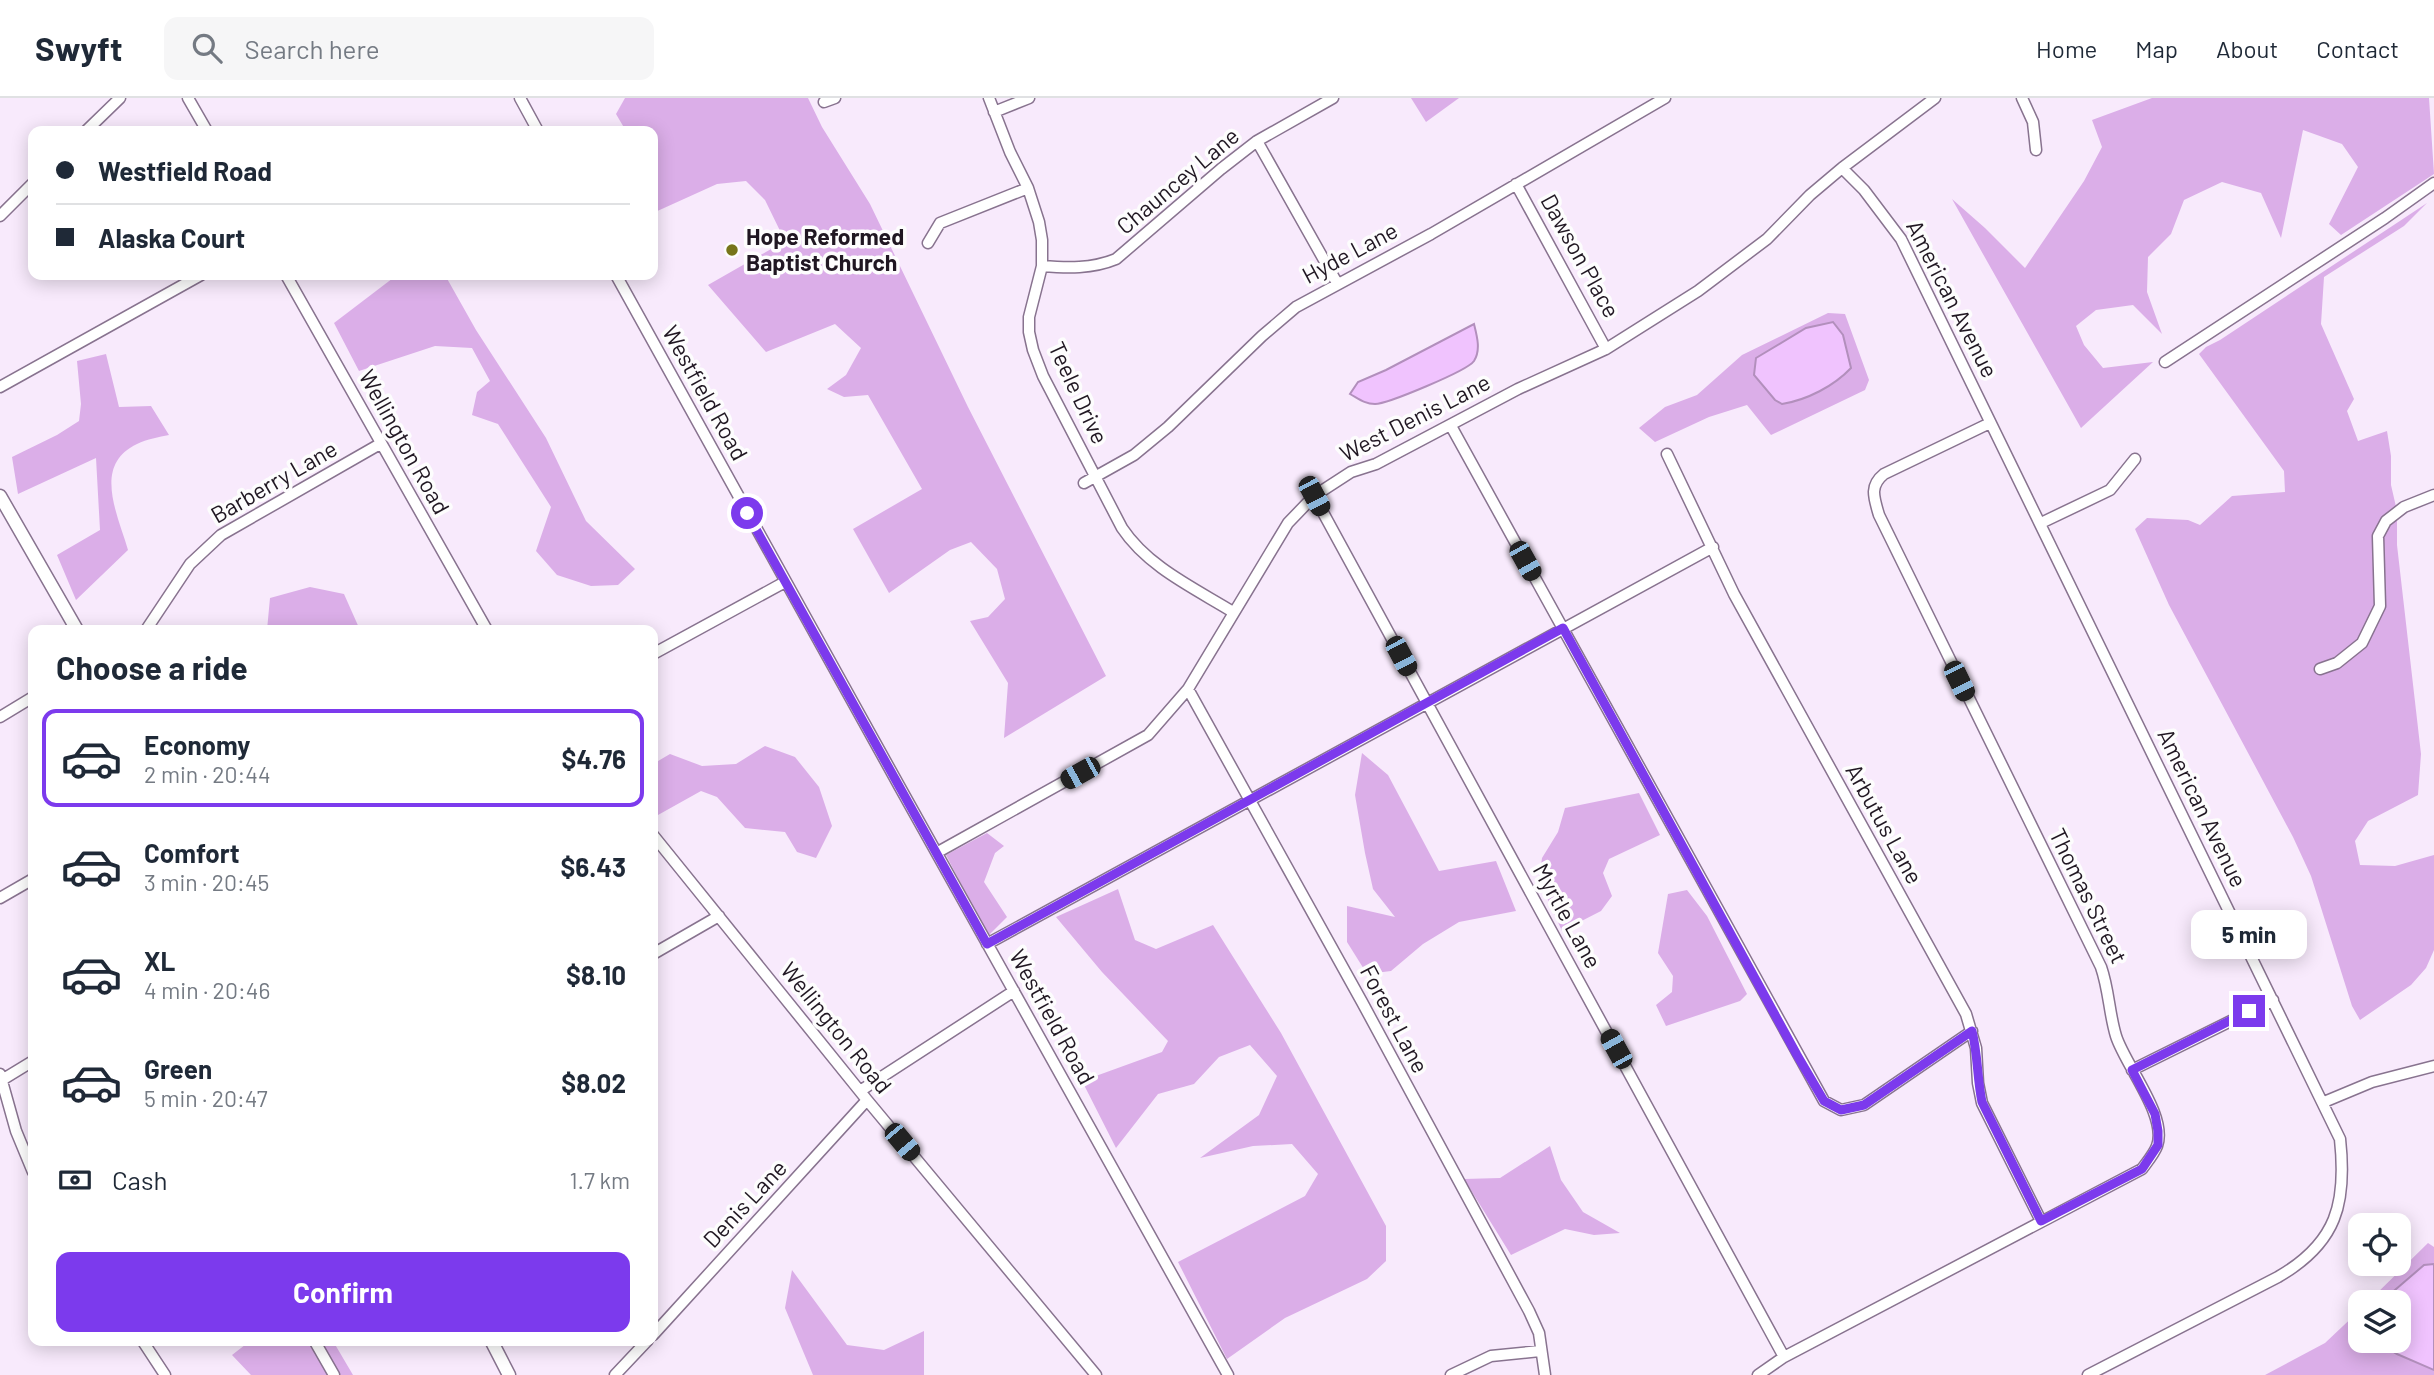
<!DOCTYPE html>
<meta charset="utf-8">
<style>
body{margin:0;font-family:Barlow,sans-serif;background:#f6f6f7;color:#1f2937;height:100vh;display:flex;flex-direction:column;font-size:26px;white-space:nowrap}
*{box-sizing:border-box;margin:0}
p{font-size:23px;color:#747a83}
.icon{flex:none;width:38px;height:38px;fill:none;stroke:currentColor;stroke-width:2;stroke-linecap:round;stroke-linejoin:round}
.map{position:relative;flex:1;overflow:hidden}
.sheet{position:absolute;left:28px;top:527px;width:630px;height:721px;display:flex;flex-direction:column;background:#fff;border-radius:14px;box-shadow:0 4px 18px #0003}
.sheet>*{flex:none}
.hud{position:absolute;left:28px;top:28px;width:630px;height:154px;border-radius:14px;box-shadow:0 4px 18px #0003;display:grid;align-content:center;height:154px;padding:0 28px;background:#fff}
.controls{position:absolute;left:2348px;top:1115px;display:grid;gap:14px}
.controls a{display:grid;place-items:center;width:63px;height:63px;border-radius:14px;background:#fff;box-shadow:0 4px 18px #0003;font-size:35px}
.end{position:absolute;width:32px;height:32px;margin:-16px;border:9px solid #7c3aed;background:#fff;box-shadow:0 0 0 4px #fff}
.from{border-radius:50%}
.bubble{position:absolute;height:49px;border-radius:14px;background:#fff;box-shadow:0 4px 18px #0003;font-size:23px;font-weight:700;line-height:49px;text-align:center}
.car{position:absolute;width:21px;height:42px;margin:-21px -10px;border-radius:9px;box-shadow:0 0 5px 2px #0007;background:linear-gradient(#222 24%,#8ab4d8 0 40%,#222 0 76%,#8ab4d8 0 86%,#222 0)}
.hud b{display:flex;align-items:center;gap:24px;height:66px;font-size:26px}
.hud b+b{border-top:2px solid #e0e1e3}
.hud i{width:18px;height:18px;background:#1f2937}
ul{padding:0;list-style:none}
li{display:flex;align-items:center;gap:21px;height:98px;margin:0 14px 10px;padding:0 14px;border:4px solid transparent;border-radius:14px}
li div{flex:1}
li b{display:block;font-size:26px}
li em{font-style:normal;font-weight:700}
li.on{border-color:#7c3aed}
li>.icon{width:63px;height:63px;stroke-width:1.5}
h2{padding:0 28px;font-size:32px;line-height:84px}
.pay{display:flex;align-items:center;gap:18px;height:77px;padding:0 28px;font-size:26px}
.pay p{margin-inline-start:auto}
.button{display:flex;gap:14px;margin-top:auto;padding:14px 28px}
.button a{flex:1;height:80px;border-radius:14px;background:#7c3aed;color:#fff;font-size:28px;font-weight:700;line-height:80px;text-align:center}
header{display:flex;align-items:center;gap:42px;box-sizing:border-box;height:98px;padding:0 35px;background:#fff;border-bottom:2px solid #e0e1e3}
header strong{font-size:33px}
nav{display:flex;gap:38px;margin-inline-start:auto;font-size:24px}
.search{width:490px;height:63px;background:#f6f6f7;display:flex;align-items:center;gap:18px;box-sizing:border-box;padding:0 24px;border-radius:14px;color:#747a83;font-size:26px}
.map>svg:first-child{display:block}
</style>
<header>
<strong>Swyft</strong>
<div class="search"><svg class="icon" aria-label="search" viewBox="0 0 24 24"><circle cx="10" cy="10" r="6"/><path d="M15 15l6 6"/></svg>Search here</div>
<nav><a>Home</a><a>Map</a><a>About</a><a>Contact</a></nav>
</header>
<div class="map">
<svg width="2434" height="1277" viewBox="0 0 2434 1277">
<rect width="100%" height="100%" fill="#f8eafc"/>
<path fill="#dbaee8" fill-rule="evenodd" d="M625,0H808L822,29L870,106L968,309L1106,578L1004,640L1008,585L970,523L988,519L1005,501L997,471L971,444L950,452L889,495L853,431L922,391L868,297L844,299L827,291L846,277L861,250L835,226L766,254L708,187L785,143L765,102L746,83L717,86L653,115V33H626L616,16Z
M1411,0H1459L1426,24Z
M2152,0H2429L2434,76L2341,137L2329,126L2358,69L2342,46L2303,32L2281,140L2261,95L2222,84L2184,102L2171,136L2148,159L2147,194L2162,236L2133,207L2096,212L2076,228L2084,247L2103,270L2153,264L2081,330L1952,101L1985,130L2025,170L2084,83L2102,49L2092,22Z
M2427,105L2404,128L2324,179L2321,226L2354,301L2347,313L2358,343L2387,333L2391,358V387L2397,413V447L2421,656L2418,697L2368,723L2355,743L2360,767L2395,768L2434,757V852L2426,870L2411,887L2360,922L2352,908L2311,778L2293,739L2169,507L2135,431L2147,420L2188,422L2200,427L2232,398L2285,394L2284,373L2199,256L2206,249L2220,242Z
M397,177H445L476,232L546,340L586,423L635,471L618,487L591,488L557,477L536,453L551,409L498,326L472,317L477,294L490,283L472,250L435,248L359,273L334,225Z
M1828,215L1845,216L1869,282L1865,292L1771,337L1747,307L1709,319L1655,344L1639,330L1665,309L1697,297L1742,257ZM1832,224L1754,277L1757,260L1806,230Z
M106,256L119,309L151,308L169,337C159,339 147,341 137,346C92,367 118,417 128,452L76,502L57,457L100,432L96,360L18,396L12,359L57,337L79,323L81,306L77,263Z
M310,489L344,496L360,532H267L270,500Z
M765,648L795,659L819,689L832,728L816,760L797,754L785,734L745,730L717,699L701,693L658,717L653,711V666L670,656L702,668L736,666Z
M1362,655L1388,677L1439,773L1496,763L1516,813L1459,824L1423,846L1391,873L1367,876L1347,844V808L1395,819L1373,791L1365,755L1355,697Z
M1639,695L1660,737L1609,761L1603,775L1612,798L1601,813L1562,833L1539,782L1542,760L1558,734L1565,710Z
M987,735L1004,748L995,755L984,784L1007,819L988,838L946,757Z
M1118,791L1135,842L1156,851L1213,827L1281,935L1386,1128V1163L1367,1181L1285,1220L1227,1261L1178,1164L1305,1098L1318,1076L1292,1046L1253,1048L1200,1060L1259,1017L1277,978L1250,947L1219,959L1194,986L1158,996L1116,1050L1082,983L1162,954L1168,943L1102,874L1056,819Z
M1687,792L1707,818L1747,896L1740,903L1666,928L1656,907L1672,894L1673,878L1658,855L1668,796Z
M1550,1048L1561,1082L1583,1114L1620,1135L1594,1137L1565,1131L1511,1157L1464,1081L1500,1080Z
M2428,1145L2434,1149V1166L2424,1167L2381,1204H2368Z
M792,1172L847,1247L884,1252L924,1233V1277H813L785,1210Z
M2361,1211V1242L2376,1243L2397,1256L2434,1272V1277H2265L2325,1245Z
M250,1243H333L353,1277H251L232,1257Z"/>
<path fill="#f0c3fe" stroke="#b28fbc" stroke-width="2" d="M1833,224L1843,237L1851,270C1834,288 1807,302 1782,306L1775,302L1754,277L1756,260L1806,230Z
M1474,226C1477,238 1481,252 1474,263C1467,273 1387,306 1375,306C1365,306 1359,301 1350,296L1358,284L1386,272Z
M2434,1166V1272L2397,1256L2376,1243L2399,1242V1204H2381L2424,1167Z"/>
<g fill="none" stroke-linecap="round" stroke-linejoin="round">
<defs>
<path id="minor" d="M188,0L207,33
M520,0L538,33
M989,0L1010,54L1028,90L1039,124L1042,142V168L1029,219V234L1033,252L1043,278L1122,430C1148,469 1194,490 1233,514
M2022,0L2033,24L2036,52
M824,4L835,0
M994,14L1029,0
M86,33L120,0
M1257,43L1337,185
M1842,70L1864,92L1901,141L2340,1041C2347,1105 2337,1145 2278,1179L2088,1277
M1516,86L1606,251
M0,118L33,85
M928,145L940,125L1028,90
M1042,168C1067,170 1092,171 1116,161L1221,71L1257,43L1333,0
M286,177L487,532
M616,177C818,545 1024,910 1228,1277
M2165,264L2385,120L2434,85
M0,289L201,177
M1451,328L1824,1003L1841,1012L1864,1007L1972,933
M1667,356L1734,496L1966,916L1976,950L1978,985L1982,1005L2041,1123
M1084,385L1134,357L1168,329L1262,238L1296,209L1431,136L1665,0
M1314,398L1784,1259
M2041,425L2110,392L2135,361
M146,532L190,466L221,437L380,346
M653,556L785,484
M2320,571L2337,565L2362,545L2380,508L2378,438L2386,423L2404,409L2434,397
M1188,591L1362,904L1529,1213L1539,1235L1545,1277
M0,619L33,599
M653,737L867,1002L1096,1277
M938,754L1148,637L1188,591L1288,425L1314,398L1351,374L1376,366L1518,291L1606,251L1698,193L1767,141L1810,97L1842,70L1935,0
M0,800L33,781
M987,846L1713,449
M653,856L719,818
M2132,972L2273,902
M0,976L16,1033L33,1074
M2,982L33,963
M860,993L1014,893
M2324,1004L2372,984L2434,968
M653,1237L867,1002
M142,1242L165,1277
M314,1242L334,1277
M615,1277L648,1242
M1451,1277L1491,1258L1540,1253
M1758,1277L1784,1259L2142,1071C2147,1064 2154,1056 2157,1048C2168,1018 2125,967 2116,938C2109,915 2109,892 2101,869L1879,417C1874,400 1869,388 1884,376L1990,325"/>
<path id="tertiary" d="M0,398L77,532
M491,1242L509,1277"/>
</defs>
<use href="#minor" stroke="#88738f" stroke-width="13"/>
<use href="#tertiary" stroke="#88738f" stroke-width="15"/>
<use href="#minor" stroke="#fff" stroke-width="10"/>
<use href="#tertiary" stroke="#fff" stroke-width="12"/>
</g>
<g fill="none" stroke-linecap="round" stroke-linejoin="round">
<path stroke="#7c3aed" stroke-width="9" d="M747,415L987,846L1563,530L1797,957L1824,1003L1841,1012L1864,1007L1972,933C1978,957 1977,980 1982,1004L2041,1123L2142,1071L2158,1047V1033L2155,1016L2132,972L2249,913"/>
</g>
<circle fill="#77751a" stroke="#fdfdfd" stroke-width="2.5" cx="732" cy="152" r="7"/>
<g text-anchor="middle" stroke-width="7" stroke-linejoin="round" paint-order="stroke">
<g font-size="23" fill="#201722" stroke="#fdfdfd">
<text transform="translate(1178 83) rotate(-40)" y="8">Chauncey Lane</text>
<text transform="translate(1350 155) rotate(-28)" y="8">Hyde Lane</text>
<text transform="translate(1580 158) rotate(61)" y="8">Dawson Place</text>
<text transform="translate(1952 201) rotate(63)" y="8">American Avenue</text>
<text transform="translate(705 295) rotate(61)" y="8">Westfield Road</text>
<text transform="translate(1078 295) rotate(65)" y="8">Teele Drive</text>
<text transform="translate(1415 320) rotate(-27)" y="8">West Denis Lane</text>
<text transform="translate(404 344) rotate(61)" y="8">Wellington Road</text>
<text transform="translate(274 384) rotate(-30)" y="8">Barberry Lane</text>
<text transform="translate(2202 710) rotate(64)" y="8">American Avenue</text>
<text transform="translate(1884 726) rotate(61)" y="8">Arbutus Lane</text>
<text transform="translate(2088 798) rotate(64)" y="8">Thomas Street</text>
<text transform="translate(1567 818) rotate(61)" y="8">Myrtle Lane</text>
<text transform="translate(1052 919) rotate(61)" y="8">Westfield Road</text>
<text transform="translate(1394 921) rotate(62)" y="8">Forest Lane</text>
<text transform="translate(836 930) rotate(51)" y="8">Wellington Road</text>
<text transform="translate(745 1106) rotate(-47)" y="8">Denis Lane</text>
</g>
<g font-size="23" font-weight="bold" fill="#201722" stroke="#fdfdfd" text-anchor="start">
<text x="746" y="147">Hope Reformed<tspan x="746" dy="26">Baptist Church</tspan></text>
</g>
</g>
</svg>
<div class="controls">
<a><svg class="icon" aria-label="locate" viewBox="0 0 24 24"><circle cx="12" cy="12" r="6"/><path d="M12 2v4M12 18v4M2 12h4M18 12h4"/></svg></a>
<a><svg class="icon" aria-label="layers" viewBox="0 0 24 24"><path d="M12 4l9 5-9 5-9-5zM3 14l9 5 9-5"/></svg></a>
</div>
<i class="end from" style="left:747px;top:415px"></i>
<i class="end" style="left:2249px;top:913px"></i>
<div class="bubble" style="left:2191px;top:812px;width:116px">5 min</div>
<i class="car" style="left:1314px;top:398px;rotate:152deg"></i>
<i class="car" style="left:1525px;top:463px;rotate:151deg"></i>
<i class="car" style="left:1401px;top:558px;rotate:152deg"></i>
<i class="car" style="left:1959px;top:583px;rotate:154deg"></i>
<i class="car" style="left:1080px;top:675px;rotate:241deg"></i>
<i class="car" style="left:1616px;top:951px;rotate:331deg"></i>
<i class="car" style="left:902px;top:1044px;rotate:140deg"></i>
<div class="hud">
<b><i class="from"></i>Westfield Road</b>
<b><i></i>Alaska Court</b>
</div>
<section class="sheet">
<h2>Choose a ride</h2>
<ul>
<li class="on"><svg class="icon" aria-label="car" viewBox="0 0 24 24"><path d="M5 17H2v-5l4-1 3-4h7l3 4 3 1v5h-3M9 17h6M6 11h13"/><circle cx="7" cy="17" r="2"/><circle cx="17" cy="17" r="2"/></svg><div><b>Economy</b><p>2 min · 20:44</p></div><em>$4.76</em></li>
<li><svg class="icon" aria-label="car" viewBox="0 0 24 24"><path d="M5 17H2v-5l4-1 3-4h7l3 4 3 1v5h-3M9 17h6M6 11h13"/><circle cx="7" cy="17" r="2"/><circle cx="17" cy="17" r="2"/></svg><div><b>Comfort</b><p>3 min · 20:45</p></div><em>$6.43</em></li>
<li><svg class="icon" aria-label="car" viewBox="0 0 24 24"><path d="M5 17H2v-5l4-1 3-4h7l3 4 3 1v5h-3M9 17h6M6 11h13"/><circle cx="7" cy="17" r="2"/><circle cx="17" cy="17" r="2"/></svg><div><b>XL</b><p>4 min · 20:46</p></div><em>$8.10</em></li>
<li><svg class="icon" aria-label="car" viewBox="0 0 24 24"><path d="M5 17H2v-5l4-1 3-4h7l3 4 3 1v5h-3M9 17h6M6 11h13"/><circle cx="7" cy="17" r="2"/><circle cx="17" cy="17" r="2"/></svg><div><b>Green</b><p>5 min · 20:47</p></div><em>$8.02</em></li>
</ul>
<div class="pay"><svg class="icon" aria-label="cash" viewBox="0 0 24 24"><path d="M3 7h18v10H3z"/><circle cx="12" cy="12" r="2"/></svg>Cash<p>1.7 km</p></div>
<div class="button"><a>Confirm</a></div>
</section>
</div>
